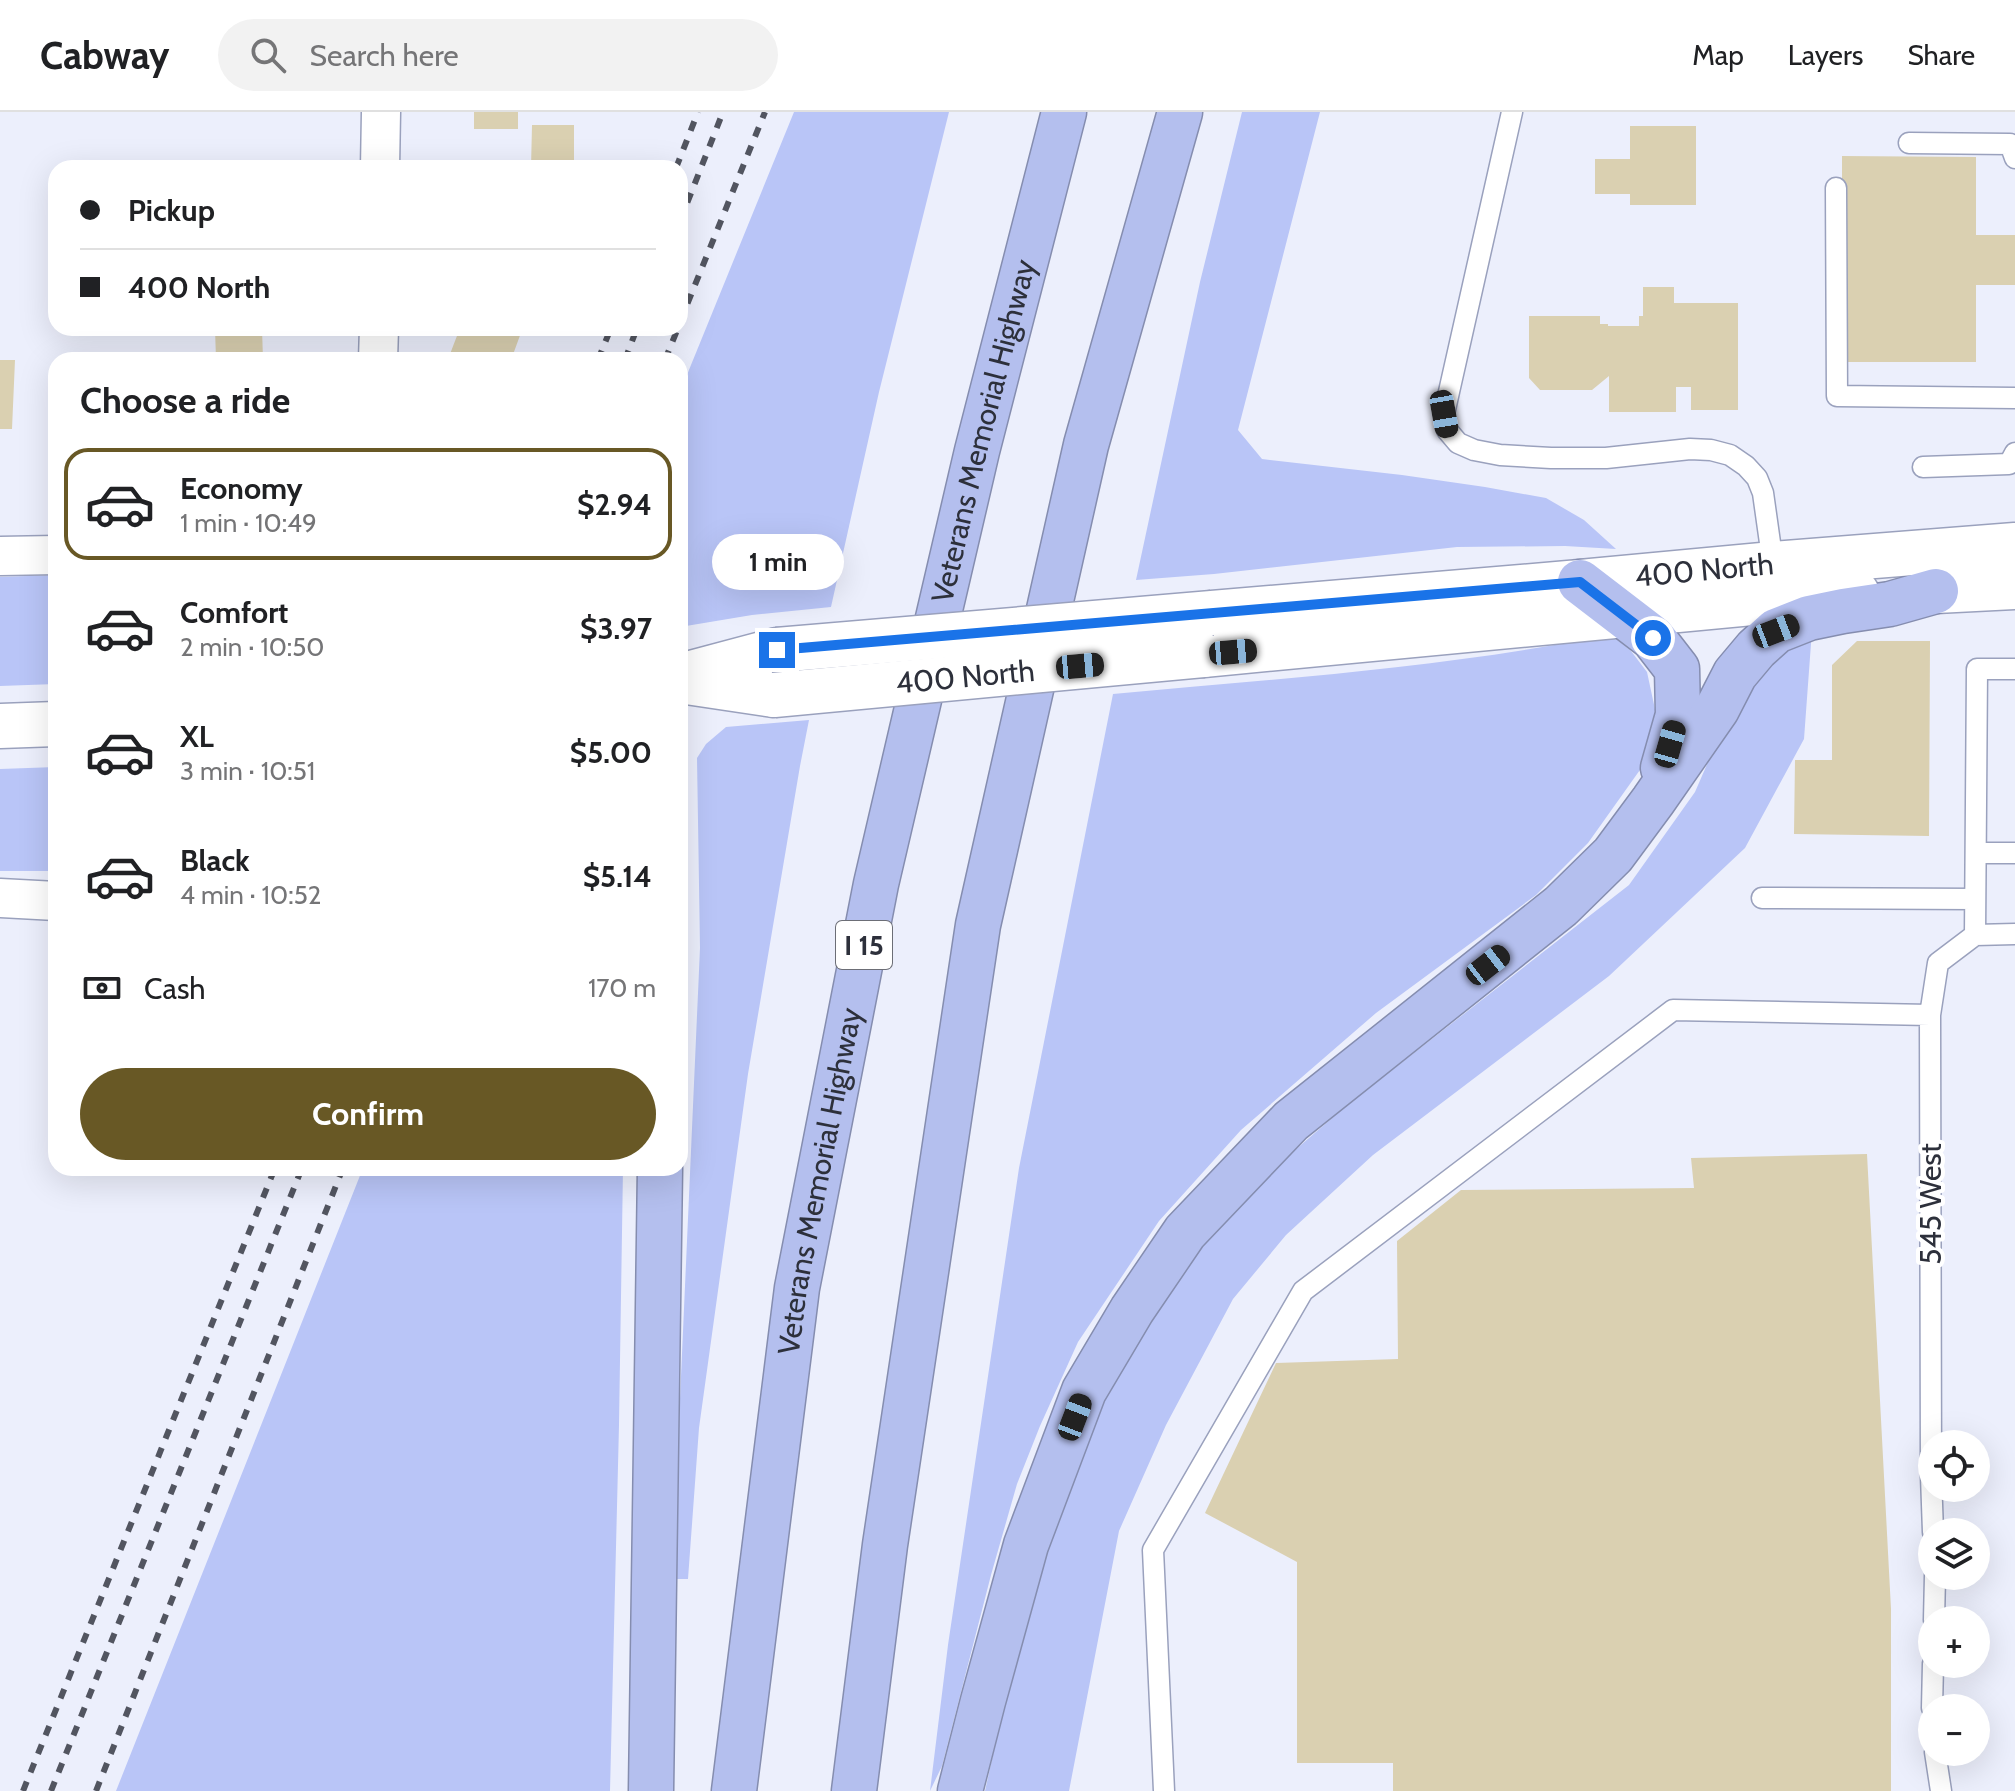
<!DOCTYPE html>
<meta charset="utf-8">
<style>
body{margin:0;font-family:Cabin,sans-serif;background:#f2f2f2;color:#202124;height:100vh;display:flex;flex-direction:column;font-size:30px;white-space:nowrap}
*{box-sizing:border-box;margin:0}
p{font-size:26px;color:#757577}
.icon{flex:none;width:44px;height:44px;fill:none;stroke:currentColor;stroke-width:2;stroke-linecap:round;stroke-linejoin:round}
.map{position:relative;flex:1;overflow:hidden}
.sheet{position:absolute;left:48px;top:240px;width:640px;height:824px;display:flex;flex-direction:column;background:#fff;border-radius:24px;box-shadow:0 8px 32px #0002}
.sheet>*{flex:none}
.banner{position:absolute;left:48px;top:48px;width:640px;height:176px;border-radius:24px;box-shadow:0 8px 32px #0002;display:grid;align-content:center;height:176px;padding:0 32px;background:#fff}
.tools{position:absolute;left:1918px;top:1318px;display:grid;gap:16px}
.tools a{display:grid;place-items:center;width:72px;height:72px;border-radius:50%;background:#fff;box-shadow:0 8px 32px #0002;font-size:40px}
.end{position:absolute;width:36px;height:36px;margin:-18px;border:10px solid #1a73e8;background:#fff;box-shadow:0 0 0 4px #fff}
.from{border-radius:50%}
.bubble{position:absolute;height:56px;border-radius:28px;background:#fff;box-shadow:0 8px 32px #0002;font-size:26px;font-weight:800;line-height:56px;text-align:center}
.car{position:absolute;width:24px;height:48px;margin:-24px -12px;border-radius:10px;box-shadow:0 0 6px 2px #0007;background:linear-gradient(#222 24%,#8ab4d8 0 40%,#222 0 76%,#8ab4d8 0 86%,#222 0)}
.banner b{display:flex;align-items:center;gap:28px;height:76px;font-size:30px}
.banner b+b{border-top:2px solid #e0e0e0}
.banner i{width:20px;height:20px;background:#202124}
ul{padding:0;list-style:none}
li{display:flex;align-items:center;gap:24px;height:112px;margin:0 16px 12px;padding:0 16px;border:4px solid transparent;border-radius:24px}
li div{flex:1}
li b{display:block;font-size:30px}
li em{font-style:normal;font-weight:800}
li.on{border-color:#685825}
li>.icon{width:72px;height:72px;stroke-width:1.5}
h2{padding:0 32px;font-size:36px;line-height:96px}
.pay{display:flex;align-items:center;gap:20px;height:88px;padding:0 32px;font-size:30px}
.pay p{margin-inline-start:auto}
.button{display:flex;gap:16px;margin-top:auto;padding:16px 32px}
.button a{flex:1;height:92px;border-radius:48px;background:#685825;color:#fff;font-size:32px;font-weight:800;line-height:92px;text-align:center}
header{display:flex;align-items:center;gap:48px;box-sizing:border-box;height:112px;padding:0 40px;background:#fff;border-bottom:2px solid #e0e0e0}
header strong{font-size:38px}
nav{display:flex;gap:44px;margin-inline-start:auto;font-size:28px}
.search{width:560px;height:72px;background:#f2f2f2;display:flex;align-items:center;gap:20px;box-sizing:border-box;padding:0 28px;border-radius:44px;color:#757577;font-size:30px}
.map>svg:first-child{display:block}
</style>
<header>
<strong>Cabway</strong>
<div class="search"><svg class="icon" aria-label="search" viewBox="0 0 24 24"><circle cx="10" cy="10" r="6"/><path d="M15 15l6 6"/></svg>Search here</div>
<nav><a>Map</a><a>Layers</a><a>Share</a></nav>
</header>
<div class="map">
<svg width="2015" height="1679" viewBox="0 0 2015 1679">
<rect width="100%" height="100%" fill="#eceffc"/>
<path fill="#b9c5f7" d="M794,0H949L879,280L831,495L752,503L680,515V280Z
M1242,0H1320L1238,318L1262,347L1402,363L1485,375L1546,386L1584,408L1616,437L1565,434L1457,435L1214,462L1136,468L1200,170Z
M56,463V572L0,574V465Z
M1812,518L1804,627L1745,736L1609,864L1373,1043L1286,1123L1233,1187L1166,1313L1119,1419L1069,1679H985L1022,1512L1078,1339L1132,1224L1203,1128L1264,1065L1346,994L1629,773L1695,680L1735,588L1757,552Z
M1603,524L1618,528L1631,539L1647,560L1659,616L1647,648L1588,731L1536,783L1376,901L1241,1018L1159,1109L1078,1230L1040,1314L1017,1372L991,1463L942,1654L930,1679L948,1533L1019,1056L1113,582C1276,567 1441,556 1603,524Z
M809,608L800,654L748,962L699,1316L688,1467H672L700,836L697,646L706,632L726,615Z
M56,655V759H0V657Z
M363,1056H623L619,1313L610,1679H116Z"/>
<path fill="#dad0b1" d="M474,0H518V17H474Z
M532,13H574V56H531Z
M1630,14H1696V93H1630V82H1595V47H1630Z
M1842,44L1976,45V123H2015V173H1976V250H1842Z
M1643,175H1674V191H1738V298H1691V275H1676V300H1609V264L1592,278H1540L1529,266V204H1600V212H1608V214H1639V204H1643Z
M215,216H262L263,248H216Z
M460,216H517L522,218L511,248H467L450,242Z
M0,248H15L12,317H0Z
M1857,529H1930L1929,724L1794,722L1795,648H1832V553Z
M1867,1042L1891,1497V1679H1393V1651H1297V1450L1205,1401L1276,1251L1398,1247L1397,1129L1461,1078L1694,1076L1691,1046Z"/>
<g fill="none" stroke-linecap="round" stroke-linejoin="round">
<defs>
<path id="service" d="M1512,0L1444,302L1447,318L1458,331L1474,338L1500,343L1551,346H1606L1690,337L1711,338L1730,343L1746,354L1757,366L1763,381L1773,452
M1909,31L2010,32L2015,46
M1836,76L1837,284L2015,286
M1923,355L2009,352L2015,341
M1976,741H2015
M1762,786L1975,787
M1975,823L1977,557H2015
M1933,1420L1931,1364L1930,903L1938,851L1975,823L2015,822
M1934,1508L1935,1464
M1932,1596L1933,1552
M1935,1640L1941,1679
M1164,1679L1153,1438L1303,1179L1673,898L1930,903"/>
<path id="minor" d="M380,56L381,0
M378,248L379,216
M0,444L56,443
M0,786L56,789"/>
<path id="tertiary" d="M1203,543L1857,481
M680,569L774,583
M0,614L56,612"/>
<g id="secondary">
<path d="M1936,479L2015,475"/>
<path id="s1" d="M1212,501L1580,470L1773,452L2015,433"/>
<path d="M680,564L777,538"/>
</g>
<g id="motorway">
<path d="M1580,470L1653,526L1677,557L1678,603L1663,656"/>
<path d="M651,1679L660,1056"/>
<path id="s2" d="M734,1679L797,1176L876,772L977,339L1064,0"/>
<path d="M854,1679L885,1433L978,813L1086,333L1180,0"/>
<path d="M960,1679L983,1589L1026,1433L1084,1279L1132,1198L1185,1120L1291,1009L1561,794L1613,743L1653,689L1717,597L1735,562L1756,537L1776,519L1809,506L1843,499L1890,492L1936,479"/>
</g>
</defs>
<use href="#service" stroke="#9aa1bd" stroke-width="23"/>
<use href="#minor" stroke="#9aa1bd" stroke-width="41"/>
<use href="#tertiary" stroke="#9aa1bd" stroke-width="47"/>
<use href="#secondary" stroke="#9aa1bd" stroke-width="47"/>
<use href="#motorway" stroke="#858daf" stroke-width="47"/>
<use href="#service" stroke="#fff" stroke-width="20"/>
<use href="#minor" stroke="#fff" stroke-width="38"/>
<use href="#tertiary" stroke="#fff" stroke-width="44"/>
<use href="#secondary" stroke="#fff" stroke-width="44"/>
<use href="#motorway" stroke="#b4bfee" stroke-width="44"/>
<path stroke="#525560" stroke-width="6" stroke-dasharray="10 10" stroke-linecap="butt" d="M676,56L698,0
M680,109L723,0
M680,210L765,0
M598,248L611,216
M625,248L637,216
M665,248L678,216
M23,1679L275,1056
M51,1679L302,1056
M96,1679L343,1056"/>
<defs>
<g id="tertiary-bridge">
<path id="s3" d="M774,583L1203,543"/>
</g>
<path id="secondary-bridge" d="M777,538L1212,501"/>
</defs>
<use href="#tertiary-bridge" stroke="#9aa1bd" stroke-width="47" stroke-linecap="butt"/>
<use href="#secondary-bridge" stroke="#9aa1bd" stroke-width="47" stroke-linecap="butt"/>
<use href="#tertiary-bridge" stroke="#fff" stroke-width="44"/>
<use href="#secondary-bridge" stroke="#fff" stroke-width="44"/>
</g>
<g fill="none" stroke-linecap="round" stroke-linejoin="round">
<path stroke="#1a73e8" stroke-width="10" d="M777,538L1580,470L1653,526"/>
</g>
<g text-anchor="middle" stroke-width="8" stroke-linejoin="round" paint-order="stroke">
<rect fill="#fff" stroke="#6c6e76" stroke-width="2" x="836" y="809" width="56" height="48" rx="6"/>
<g font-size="28" font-weight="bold" fill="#2d303b">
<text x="864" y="843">I 15</text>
</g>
<g font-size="30" fill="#2d303b" stroke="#fff">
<text dy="10" stroke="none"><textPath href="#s2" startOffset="1384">Veterans Memorial Highway</textPath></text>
<text dy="10" stroke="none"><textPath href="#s1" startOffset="494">400 North</textPath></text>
<text dy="10" stroke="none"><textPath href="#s3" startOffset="192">400 North</textPath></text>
<text dy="10" stroke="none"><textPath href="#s2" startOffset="616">Veterans Memorial Highway</textPath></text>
<text transform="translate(1931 1092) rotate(-90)" y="10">545 West</text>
</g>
</g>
</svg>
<div class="tools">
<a><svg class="icon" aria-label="locate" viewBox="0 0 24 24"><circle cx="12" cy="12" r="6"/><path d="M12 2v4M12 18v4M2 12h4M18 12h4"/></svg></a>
<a><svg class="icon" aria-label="layers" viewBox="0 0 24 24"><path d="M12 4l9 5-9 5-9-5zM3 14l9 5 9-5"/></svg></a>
<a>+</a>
<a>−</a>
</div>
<i class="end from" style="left:1653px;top:526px"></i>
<i class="end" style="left:777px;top:538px"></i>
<div class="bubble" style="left:712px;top:422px;width:132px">1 min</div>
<i class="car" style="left:1444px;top:302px;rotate:170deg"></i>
<i class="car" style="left:1776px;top:519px;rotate:69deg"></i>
<i class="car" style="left:1233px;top:540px;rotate:85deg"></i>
<i class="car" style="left:1080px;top:554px;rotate:85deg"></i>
<i class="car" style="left:1670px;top:632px;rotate:16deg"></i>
<i class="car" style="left:1488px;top:853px;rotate:52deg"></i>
<i class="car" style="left:1075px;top:1305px;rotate:21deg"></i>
<div class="banner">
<b><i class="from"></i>Pickup</b>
<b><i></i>400 North</b>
</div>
<section class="sheet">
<h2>Choose a ride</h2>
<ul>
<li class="on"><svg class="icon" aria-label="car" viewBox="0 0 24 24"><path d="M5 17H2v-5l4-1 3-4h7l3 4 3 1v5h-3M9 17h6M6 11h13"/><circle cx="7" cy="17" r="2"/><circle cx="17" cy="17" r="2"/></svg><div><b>Economy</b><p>1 min · 10:49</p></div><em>$2.94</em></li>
<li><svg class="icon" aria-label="car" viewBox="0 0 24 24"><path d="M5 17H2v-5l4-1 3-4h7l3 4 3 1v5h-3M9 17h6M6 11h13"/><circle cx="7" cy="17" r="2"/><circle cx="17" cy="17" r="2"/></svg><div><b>Comfort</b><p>2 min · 10:50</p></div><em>$3.97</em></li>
<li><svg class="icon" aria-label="car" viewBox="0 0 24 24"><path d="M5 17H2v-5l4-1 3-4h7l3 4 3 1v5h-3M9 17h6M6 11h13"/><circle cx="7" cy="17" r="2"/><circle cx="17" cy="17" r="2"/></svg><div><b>XL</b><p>3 min · 10:51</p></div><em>$5.00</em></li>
<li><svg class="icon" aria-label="car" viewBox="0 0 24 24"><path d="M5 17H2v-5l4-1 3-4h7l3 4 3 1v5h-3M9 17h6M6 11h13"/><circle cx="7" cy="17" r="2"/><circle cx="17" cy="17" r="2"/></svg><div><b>Black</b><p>4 min · 10:52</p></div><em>$5.14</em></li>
</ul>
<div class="pay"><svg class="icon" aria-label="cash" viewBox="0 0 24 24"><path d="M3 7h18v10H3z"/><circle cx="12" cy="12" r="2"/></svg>Cash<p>170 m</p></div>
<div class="button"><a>Confirm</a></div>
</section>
</div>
